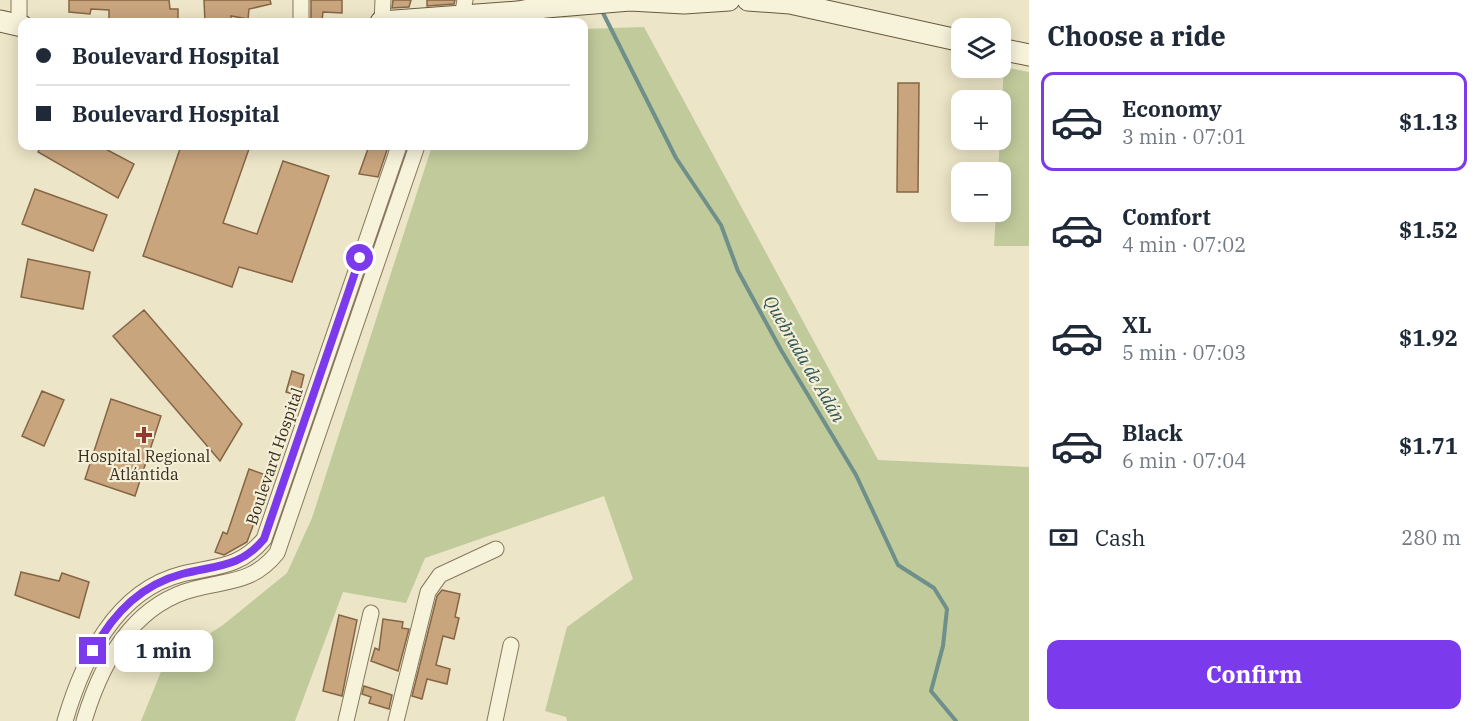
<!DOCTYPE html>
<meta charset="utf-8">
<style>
body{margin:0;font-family:"IBM Plex Serif",serif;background:#f2f2f3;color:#1f2937;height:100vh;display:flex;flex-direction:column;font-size:22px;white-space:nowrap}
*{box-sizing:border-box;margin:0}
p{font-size:20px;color:#747a83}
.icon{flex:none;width:33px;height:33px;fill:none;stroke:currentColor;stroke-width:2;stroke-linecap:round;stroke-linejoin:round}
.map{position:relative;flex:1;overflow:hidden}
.side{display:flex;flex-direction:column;background:#fff;width:450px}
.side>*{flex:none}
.banner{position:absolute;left:18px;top:18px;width:570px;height:132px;border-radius:12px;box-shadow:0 3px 15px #0003;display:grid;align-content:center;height:132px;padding:0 18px;background:#fff}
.fabs{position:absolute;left:951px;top:18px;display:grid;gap:12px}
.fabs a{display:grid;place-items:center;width:60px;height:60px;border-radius:12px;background:#fff;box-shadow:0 3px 15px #0003;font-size:30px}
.end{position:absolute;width:27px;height:27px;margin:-14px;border:8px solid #7c3aed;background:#fff;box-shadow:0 0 0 3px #fff}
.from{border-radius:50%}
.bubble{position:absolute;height:42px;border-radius:12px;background:#fff;box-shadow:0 3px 15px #0003;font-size:20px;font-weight:700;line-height:42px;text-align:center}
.banner b{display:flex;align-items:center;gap:21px;height:57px;font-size:22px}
.banner b+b{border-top:2px solid #e0e1e3}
.banner i{width:15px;height:15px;background:#1f2937}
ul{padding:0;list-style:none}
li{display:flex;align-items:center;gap:18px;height:99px;margin:0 12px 9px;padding:0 6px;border:3px solid transparent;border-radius:12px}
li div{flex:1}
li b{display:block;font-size:22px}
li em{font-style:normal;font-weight:700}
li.current{border-color:#7c3aed}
li>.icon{width:54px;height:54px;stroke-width:1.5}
h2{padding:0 18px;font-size:27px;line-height:72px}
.pay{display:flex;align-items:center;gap:15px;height:66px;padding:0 18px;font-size:22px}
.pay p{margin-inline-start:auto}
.primary-button{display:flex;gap:12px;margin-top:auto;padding:12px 18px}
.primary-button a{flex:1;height:69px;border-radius:12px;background:#7c3aed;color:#fff;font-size:24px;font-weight:700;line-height:69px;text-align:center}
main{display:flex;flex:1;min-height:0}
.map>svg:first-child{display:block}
</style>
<main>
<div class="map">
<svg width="1029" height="721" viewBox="0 0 1029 721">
<rect width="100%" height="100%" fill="#ece5c7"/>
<path fill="#c0ca9b" d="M644,27L878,460L1029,467V721H567L566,717L545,711L567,627L633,579L604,496L425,558L406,603L343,592L295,721H141L165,662L223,625L287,573L312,518L432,146H584V29Z
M1004,67L1029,72V246H994L996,212H1000V172H998Z"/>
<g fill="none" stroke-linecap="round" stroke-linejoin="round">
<path stroke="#6f8f8a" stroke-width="4" d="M601,9L676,158L721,225L738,271L781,350L856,475L898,565L934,588L947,609L943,646L931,691L956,721"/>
</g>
<path fill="#c9a57e" stroke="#856544" stroke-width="1.5" d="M69,0H169L170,9H178V22L109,21V10L91,9L90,14L69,12Z
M204,0H270L271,4L249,9L248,19L231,16V21L205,22Z
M311,0H342V13L323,12L322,20H311Z
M393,0H411L409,7L392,8Z
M427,0H455L454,4L427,6Z
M898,83H919L918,192H897Z
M41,146H100L134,164L118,198L38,152Z
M181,146H250L223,223L257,234L283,161L329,176L292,282L239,267L232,287L143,256Z
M369,146H381L387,150L378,177L359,174Z
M35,189L107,215L93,251L22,224Z
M28,259L90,272L83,309L21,297Z
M144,310L242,424L220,461L113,336Z
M292,371L304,375L299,396L286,392Z
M42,391L64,400L44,446L22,436Z
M111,399L161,416L135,496L85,479Z
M249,469L271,477L247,542L224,555L215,552L223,532L227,534Z
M21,572L59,581L62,573L89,582L79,618L15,595Z
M442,590L460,594L455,617L459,618L454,639L443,636L436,665L450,669L447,684L427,679L422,699L412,696L437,596Z
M339,615L357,620L342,696L323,691Z
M383,619L403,622L402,628L409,629L398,671L371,661L375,648L379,650Z
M364,686L392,695L389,709L369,703L371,697L362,694Z"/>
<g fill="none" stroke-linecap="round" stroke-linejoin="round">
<defs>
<path id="street" d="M301,0V22
M382,22L383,0
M461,22L465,0
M19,26V0
M65,721C83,660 115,591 182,574C216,566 240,568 264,539L399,146
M84,721C101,664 132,605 194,589C228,580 253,583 277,553L417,146
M346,721L371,613
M396,721L428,592L440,575L496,549
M495,721L511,645"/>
<path id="secondary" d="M748,0L790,3L962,41
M0,21L22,26
M381,22L518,12L546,7L630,0L684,3L729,0
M1000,49L1029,55"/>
</defs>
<use href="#street" stroke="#87785d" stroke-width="17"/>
<use href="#secondary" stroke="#695940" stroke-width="23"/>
<use href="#street" stroke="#f7f2da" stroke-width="15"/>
<use href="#secondary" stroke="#f7f2da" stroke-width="21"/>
</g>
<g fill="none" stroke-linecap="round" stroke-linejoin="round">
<path stroke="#7c3aed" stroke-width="8" d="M93,651C112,615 141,585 182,574C216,565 240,568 264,539L360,258"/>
</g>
<path fill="#943930" stroke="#f4efd6" stroke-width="2" d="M141 426h6v6h6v6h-6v6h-6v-6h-6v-6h6z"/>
<g text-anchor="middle" stroke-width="4.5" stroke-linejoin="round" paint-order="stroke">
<g font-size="16" fill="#382e20" stroke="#f4efd6">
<text x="144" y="462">Hospital Regional<tspan x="144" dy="18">Atlántida</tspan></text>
</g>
<g font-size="16" fill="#382e20" stroke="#f4efd6">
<text transform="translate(274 456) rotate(-71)" y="6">Boulevard Hospital</text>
</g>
<g font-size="18" font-style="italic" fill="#305657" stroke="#f4efd6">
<text transform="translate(804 359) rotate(60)" y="6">Quebrada de Adán</text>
</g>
</g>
</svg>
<div class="fabs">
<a><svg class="icon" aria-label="layers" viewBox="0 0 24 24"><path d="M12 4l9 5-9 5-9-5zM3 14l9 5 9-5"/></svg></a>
<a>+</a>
<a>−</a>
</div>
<i class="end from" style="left:360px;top:258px"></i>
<i class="end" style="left:93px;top:651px"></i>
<div class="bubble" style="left:114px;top:630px;width:99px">1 min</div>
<div class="banner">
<b><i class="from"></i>Boulevard Hospital</b>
<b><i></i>Boulevard Hospital</b>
</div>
</div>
<section class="side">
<h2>Choose a ride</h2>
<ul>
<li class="current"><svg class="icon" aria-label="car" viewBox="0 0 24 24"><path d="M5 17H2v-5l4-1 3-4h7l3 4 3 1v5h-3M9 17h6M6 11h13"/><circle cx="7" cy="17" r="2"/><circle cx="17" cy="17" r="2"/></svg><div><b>Economy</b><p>3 min · 07:01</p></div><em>$1.13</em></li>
<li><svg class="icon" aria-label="car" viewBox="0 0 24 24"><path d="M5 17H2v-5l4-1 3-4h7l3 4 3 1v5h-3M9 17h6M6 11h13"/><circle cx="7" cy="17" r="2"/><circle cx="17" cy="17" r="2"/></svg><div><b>Comfort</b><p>4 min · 07:02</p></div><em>$1.52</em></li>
<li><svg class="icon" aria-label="car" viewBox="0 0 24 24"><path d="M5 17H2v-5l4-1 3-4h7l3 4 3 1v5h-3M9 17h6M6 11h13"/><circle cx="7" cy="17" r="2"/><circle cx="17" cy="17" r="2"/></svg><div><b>XL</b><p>5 min · 07:03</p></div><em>$1.92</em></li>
<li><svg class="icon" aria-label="car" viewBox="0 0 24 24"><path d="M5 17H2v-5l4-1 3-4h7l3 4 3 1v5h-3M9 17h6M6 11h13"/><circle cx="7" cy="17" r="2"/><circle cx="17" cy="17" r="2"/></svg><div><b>Black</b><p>6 min · 07:04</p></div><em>$1.71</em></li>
</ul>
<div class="pay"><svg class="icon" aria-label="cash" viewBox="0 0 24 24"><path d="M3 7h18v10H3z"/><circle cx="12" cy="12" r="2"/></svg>Cash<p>280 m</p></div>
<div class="primary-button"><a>Confirm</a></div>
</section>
</main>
